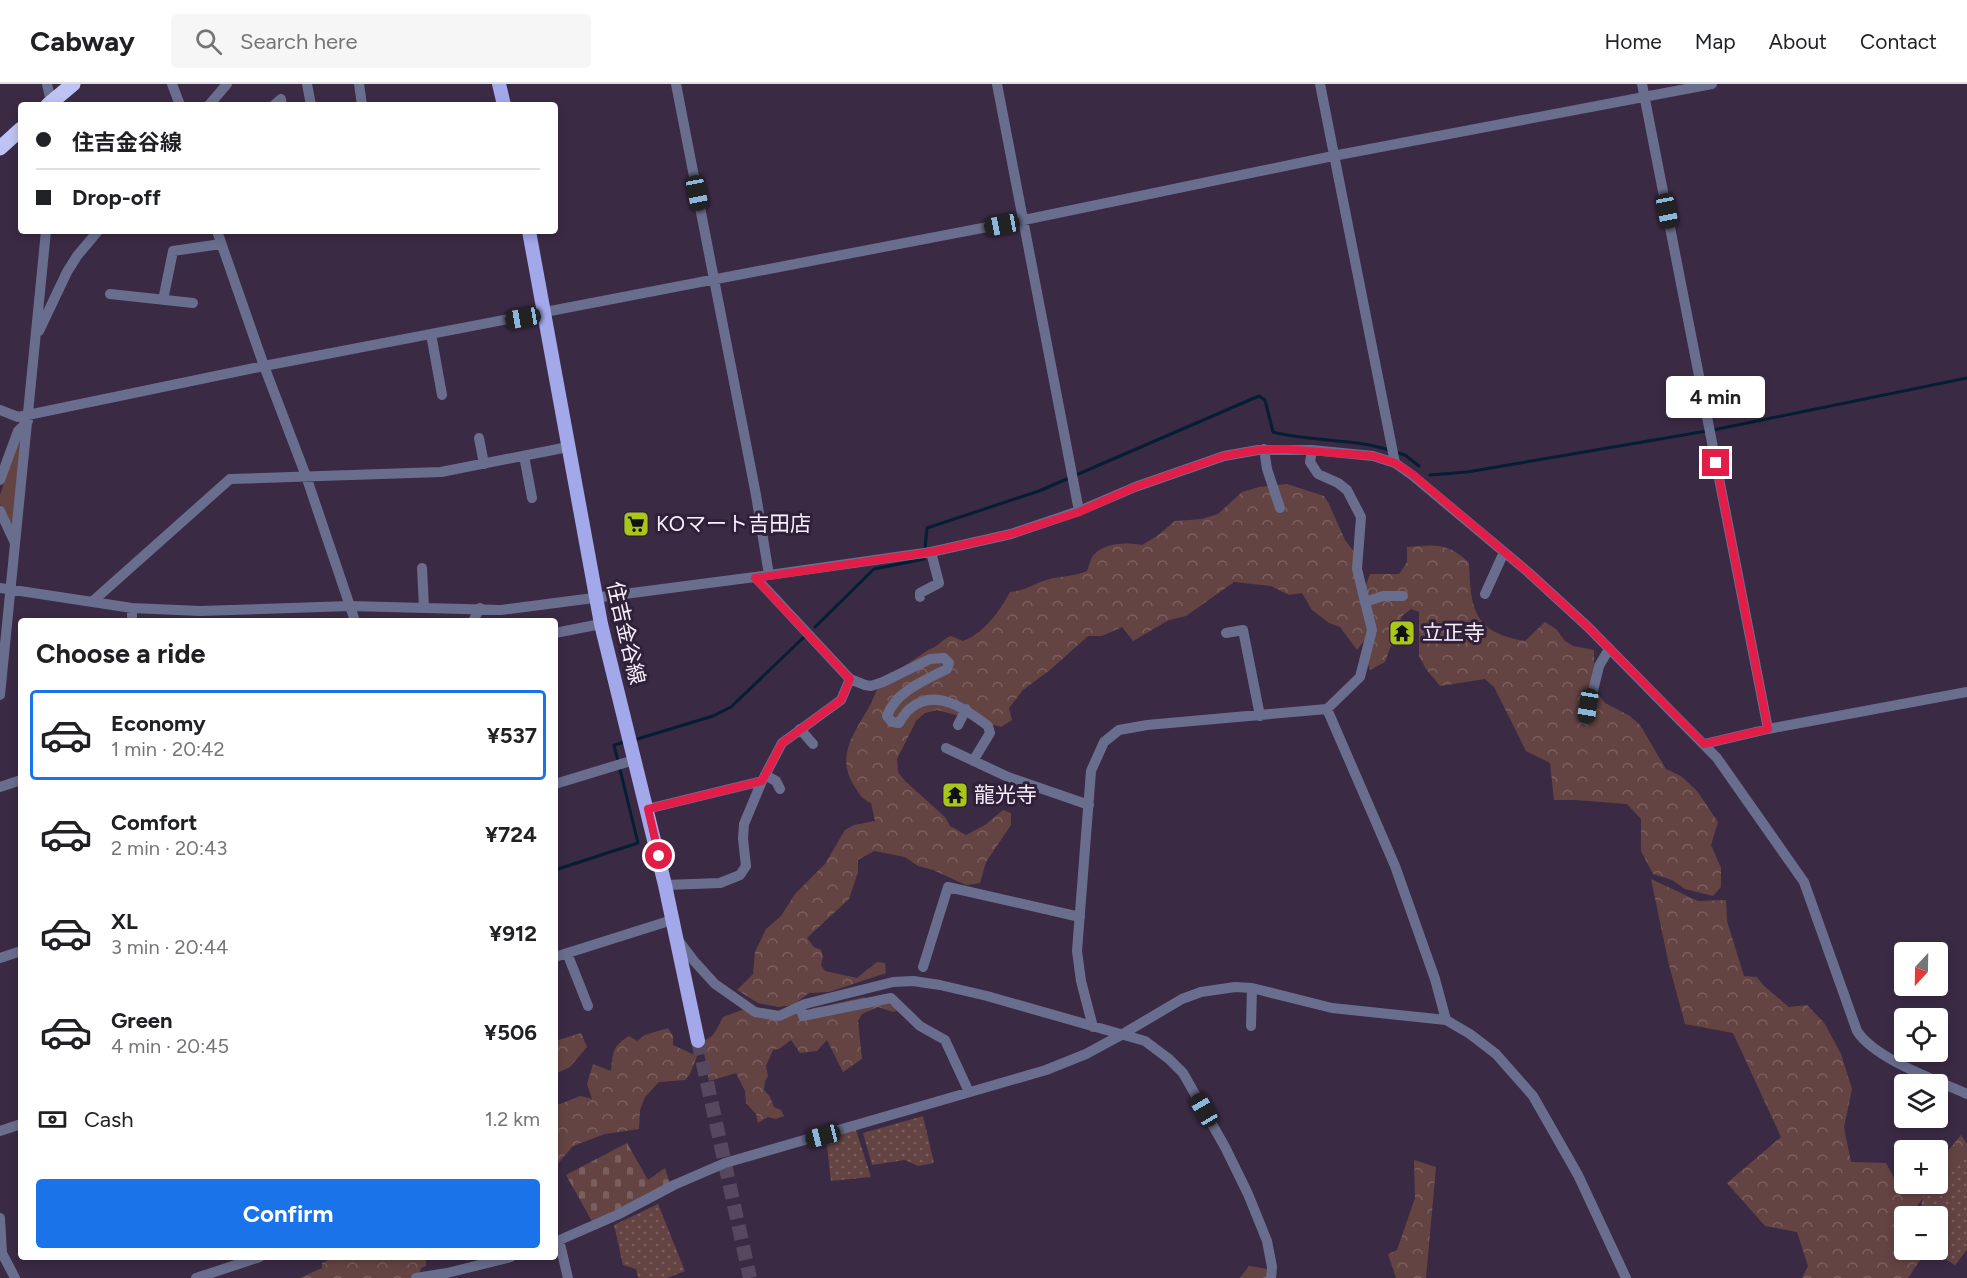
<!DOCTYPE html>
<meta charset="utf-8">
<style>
body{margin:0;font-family:Figtree,"Noto Sans JP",sans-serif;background:#f6f6f6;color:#202124;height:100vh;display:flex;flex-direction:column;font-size:22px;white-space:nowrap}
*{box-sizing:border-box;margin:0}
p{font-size:20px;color:#757577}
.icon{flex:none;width:33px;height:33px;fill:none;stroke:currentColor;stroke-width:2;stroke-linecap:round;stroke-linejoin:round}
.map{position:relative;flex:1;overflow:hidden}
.drawer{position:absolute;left:18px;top:534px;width:540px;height:642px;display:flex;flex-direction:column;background:#fff;border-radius:6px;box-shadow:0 3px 9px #0003}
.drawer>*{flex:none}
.top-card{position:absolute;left:18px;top:18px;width:540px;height:132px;border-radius:6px;box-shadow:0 3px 9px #0003;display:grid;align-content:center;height:132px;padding:0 18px;background:#fff}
.needle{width:39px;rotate:202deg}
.tools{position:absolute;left:1894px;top:858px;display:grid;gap:12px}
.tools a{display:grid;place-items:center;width:54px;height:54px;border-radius:6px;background:#fff;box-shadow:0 3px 9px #0003;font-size:30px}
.end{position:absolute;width:27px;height:27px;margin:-14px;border:8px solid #e11d48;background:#fff;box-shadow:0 0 0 3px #fff}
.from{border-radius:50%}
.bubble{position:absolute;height:42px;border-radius:6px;background:#fff;box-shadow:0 3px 9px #0003;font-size:20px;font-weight:700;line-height:42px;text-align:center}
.car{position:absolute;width:18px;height:36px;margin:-18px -9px;border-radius:8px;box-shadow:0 0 4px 2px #0007;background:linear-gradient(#222 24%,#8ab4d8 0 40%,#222 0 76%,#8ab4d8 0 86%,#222 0)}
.top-card b{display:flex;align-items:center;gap:21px;height:57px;font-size:22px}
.top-card b+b{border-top:2px solid #e0e0e0}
.top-card i{width:15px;height:15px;background:#202124}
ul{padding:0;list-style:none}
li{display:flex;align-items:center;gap:18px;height:90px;margin:0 12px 9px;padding:0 6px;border:3px solid transparent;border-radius:6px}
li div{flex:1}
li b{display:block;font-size:22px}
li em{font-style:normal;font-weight:700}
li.selected{border-color:#1a73e8}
li>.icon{width:54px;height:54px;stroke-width:1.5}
h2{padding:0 18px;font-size:27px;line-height:72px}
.pay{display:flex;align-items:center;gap:15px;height:66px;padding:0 18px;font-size:22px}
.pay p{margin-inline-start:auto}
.primary-button{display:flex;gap:12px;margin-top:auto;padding:12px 18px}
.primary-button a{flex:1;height:69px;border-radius:6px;background:#1a73e8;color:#fff;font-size:24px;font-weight:700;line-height:69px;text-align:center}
header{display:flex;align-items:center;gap:36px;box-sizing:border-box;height:84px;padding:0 30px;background:#fff;border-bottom:2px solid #e0e0e0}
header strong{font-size:28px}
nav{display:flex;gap:33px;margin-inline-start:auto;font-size:21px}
.search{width:420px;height:54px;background:#f6f6f6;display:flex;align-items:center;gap:15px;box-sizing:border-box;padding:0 21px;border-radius:6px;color:#757577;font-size:22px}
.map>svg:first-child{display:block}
</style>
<header>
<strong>Cabway</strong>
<div class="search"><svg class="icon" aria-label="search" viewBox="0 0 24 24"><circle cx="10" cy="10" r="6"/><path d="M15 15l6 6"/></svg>Search here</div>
<nav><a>Home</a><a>Map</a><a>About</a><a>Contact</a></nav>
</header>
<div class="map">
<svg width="1967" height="1194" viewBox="0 0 1967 1194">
<defs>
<pattern id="grass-dots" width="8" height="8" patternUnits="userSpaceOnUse" patternTransform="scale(1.5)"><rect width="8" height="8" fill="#644443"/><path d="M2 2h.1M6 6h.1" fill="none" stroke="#7b5f5f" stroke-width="1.8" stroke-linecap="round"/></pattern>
<pattern id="forest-crowns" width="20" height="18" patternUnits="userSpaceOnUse" patternTransform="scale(1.5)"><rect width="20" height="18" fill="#644443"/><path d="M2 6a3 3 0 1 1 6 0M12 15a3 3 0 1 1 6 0" fill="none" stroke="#7b5f5f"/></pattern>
<pattern id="cemetery-stones" width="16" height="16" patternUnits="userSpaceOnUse" patternTransform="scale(1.5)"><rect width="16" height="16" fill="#644443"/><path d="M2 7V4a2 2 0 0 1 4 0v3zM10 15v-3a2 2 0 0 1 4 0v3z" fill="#7b5f5f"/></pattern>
</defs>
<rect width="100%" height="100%" fill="#3b2a44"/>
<path fill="url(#grass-dots)" d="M923,1032L934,1079L918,1082L905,1076L872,1081L863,1049Z
M856,1046L871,1093L831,1097L826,1054Z
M1967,1067V1166L1955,1181L1930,1166H1938V1132H1922C1919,1116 1924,1112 1934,1100H1938L1939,1093Z
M658,1120L685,1187L667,1194H638L636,1185L623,1181L614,1141Z"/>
<path fill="url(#forest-crowns)" d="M1287,400L1324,412L1329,420L1345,456L1354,468L1363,509L1370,490H1399L1407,478V463C1435,461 1448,458 1469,479C1471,526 1473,548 1525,557L1545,538L1556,545L1565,557L1573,562L1594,566V580L1590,600L1605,619L1630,632L1640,641L1666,685L1681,692L1697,707L1718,738L1711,761L1721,784V803L1713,812L1685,805L1672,796L1653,790L1641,767V735L1627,720L1575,716H1554L1550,679L1526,667L1494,603L1485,595L1440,602L1426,585L1419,572V528L1411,525L1402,532L1385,578L1370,586L1363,566L1367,553L1357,566L1340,543L1329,539L1312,526L1302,509L1289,511L1271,502L1234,498L1186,532L1169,536L1133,557L1122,543L1102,552H1088L1050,586L1023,606L1009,624L1012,636L1001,643L937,626L925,629L916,637L897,675L898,688L905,697L945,733L950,742L966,751L985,741L1003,726L1011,729V741L986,778L980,799L966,801L933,786L918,782L905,773L874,767L858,776V788L849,815L807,854L814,863L821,866L823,873L821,881L825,887L857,894L877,878L885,879L886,889L829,908L809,909L793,921L778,923L758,919L737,906L753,890L755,868L766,845L781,832L795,810L825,780L845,746L854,741L875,737L871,719C861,715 859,709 853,700C836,671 855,648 869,623C874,615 875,606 882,599C896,586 913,577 928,566C938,563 942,555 951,552L963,557C984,549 1000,527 1010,508C1026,507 1036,498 1050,495C1063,492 1075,492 1087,487C1089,483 1090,476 1092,473C1103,458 1126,458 1142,461L1157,452L1175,437L1202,435L1218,430L1242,408L1259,403Z
M1651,795L1698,817L1726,816L1727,837L1744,892L1757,893L1763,901L1789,923L1807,921L1825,940L1841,970L1852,1005L1844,1043L1851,1078L1886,1079L1894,1094L1905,1096V1100H1934L1917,1122L1920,1132H1905V1166H1927L1908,1194H1802L1808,1182L1797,1148L1765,1142L1727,1099L1781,1053L1733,949L1685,940L1669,881Z
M865,913L863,918C875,918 890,917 899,926L893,928L878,923L862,930L858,937L862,975L843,988L827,956L817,967L800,969L791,956L779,965L773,966L766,982L768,992L765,997L764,1006L770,1013L774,1023L781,1026L784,1032L776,1035L768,1033L758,1039L756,1030L746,1019L745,1007L736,989L709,997L702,957C715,954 717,944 723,933L750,923L768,927L796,928Z
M668,944L673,952V961L697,972L690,990L685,996L659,998L645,1013L640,1026L639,1045L605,1050L573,1062L555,1083V1022L580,1012L592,1015L587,1000L593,980L611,987C613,969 612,962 629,952L637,957L645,951Z
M581,949L587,963L570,983L555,990V957Z
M1961,1051L1967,1060V1067L1956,1080L1938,1094V1079Z
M1414,1076L1436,1083L1426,1194H1396L1388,1170L1397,1166L1415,1114Z
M326,1173H360L363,1176L369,1173H426V1182L421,1184L419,1192L411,1194H300L322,1184V1179L327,1177Z
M1249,1182L1267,1185L1266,1194H1240Z"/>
<path fill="url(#cemetery-stones)" d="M627,1059L648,1096L665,1084L670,1100L594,1141L566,1091Z"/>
<path fill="#644443" d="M25,346L15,447L0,420V411L18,357Z"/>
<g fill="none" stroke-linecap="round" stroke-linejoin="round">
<path stroke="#041e33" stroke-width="3" d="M1713,346L1967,294
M1395,368L1405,371L1419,382
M1430,391L1467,388L1707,347
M815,543L874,485L924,475L927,444L1039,407L1259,312L1265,316L1273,348C1311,358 1352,354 1389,366
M634,656L713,632L731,623L804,553
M555,786L638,759L614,661L625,658"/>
<path stroke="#574860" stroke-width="14" stroke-dasharray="14 7" stroke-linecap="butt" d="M698,957L750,1194"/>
<path stroke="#6a6e8e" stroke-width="10" d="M47,0L51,18
M172,0L180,21
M307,0L311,21
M359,0L362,21
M676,0L756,411L769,491
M997,0L1079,427
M1320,0L1395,379
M1642,0L1768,645
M209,21L227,0
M274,21L281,15L282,21
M217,147L264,282L306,392L355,537
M110,210L193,219
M163,216L173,167L221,160
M39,247L67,188L77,172L98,147
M431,250L442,311
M0,326L18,333L264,282L1024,136L1333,72L1712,0
M479,354L484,380
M1264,365L1267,385L1280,424
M524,372L532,414
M0,396L18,347L28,337
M0,427L15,459
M422,484L424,523
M0,504L132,524L200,527L350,522L501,526L755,493L931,468L1011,450L1079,427L1135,403L1224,372L1258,366H1312L1373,372L1395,379L1412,391L1528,488L1588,543L1717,674L1804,798L1857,947C1875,975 1936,996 1967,1010
M1485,510L1504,468
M920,513V509L939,499L931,468
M93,517L230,395L441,388L568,363
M1365,518L1383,512H1403
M132,524V537
M473,537L480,524
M555,549L601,540
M1226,549L1243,546L1260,632
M850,595L865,601L871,602L883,598L930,575L944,574L949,579L947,585C925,596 895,608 887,632L892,638L899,639C902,634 906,627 911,624C936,603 967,626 988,642L990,649L973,677
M0,611L46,147
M1327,625L1395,782L1435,895L1446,936
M1586,636L1599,582L1609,565
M958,641L966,625
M800,645L813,660
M1704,660L1768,645L1967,608
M946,664L1008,693L1089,721
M765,691L776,697L780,705
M555,700L634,676
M0,703L21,696
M647,725L762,697
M665,801L720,799L740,791L746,782L743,755L744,740L762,697L782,659L841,616L850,595L755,493
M678,856L694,877L715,900L755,928L779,932L805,920L893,898L913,897L940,901L987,912L1145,957L1169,975L1183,989L1225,1063L1248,1110L1267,1157L1272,1183L1271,1194
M567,869L588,922
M555,873L672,836
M0,874L21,867
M923,883L948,803L1080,833
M800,922L803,932L891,914L920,942L945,956L969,1008
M1251,942L1252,904
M1093,943L1081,897L1077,867L1091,687L1104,658L1119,646L1147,641L1327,625L1360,593L1372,546L1357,485L1361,433L1347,406L1338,399L1318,390L1310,378L1312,366
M0,1047L21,1040
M0,1134L2,1169L15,1194
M559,1156L568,1194
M555,1158L617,1131L674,1101L725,1079L1046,986L1086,970L1121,951L1182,915L1201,908L1235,903L1252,904L1332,924L1446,936L1470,950L1496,970L1533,1012L1578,1091L1626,1194
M196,1194L260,1173
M416,1194L447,1189L511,1173"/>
<path stroke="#a2a8ea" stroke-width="14" d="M499,0L504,21
M529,147L601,540L665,801L698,957"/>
<path stroke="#bdc3f2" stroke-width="15" d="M48,21L73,0
M0,64L21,45"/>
</g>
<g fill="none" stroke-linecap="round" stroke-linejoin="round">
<path stroke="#e11d48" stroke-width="8" d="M659,772L648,725L762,697L782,659L841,616L850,595L755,494L931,468L1011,450L1079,428L1135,403L1224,372L1258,366L1284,365L1373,372L1395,379L1412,390L1528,488L1588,543L1704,660L1768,645L1716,379"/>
</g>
<defs>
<symbol id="supermarket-square" viewBox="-11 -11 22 22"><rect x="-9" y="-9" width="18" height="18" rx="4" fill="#a9c71b" stroke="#302039"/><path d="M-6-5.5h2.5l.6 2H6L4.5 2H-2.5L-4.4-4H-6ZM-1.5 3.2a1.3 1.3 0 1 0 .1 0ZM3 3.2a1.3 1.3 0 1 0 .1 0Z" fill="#111"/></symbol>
<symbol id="temple-square" viewBox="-11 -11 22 22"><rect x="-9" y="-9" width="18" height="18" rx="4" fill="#a9c71b" stroke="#302039"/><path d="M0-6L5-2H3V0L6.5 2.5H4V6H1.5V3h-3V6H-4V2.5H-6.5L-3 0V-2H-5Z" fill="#111"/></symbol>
</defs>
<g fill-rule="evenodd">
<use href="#supermarket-square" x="621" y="425" width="30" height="30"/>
<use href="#temple-square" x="1387" y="534" width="30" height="30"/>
<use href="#temple-square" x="940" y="696" width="30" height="30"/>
</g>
<g text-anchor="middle" stroke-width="6" stroke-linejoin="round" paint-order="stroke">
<g font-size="21" fill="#f8f0fd" stroke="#302039" text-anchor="start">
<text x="656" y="447">KOマート吉田店</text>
<text x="1422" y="556">立正寺</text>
<text x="974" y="718">龍光寺</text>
</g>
<g font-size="21" fill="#f8f0fd" stroke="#302039">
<text transform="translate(626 549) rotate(77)" y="7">住吉金谷線</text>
</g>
</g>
</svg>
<div class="tools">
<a><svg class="needle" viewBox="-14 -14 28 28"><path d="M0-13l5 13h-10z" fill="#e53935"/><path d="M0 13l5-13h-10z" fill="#757577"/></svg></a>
<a><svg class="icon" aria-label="locate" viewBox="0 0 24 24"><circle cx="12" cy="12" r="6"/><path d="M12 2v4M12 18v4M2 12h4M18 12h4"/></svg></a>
<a><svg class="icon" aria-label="layers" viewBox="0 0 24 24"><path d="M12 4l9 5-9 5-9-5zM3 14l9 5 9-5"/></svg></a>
<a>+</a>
<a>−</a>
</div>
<i class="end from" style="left:659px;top:772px"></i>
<i class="end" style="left:1716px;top:379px"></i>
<div class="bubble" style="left:1666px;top:292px;width:99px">4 min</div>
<i class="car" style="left:697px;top:109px;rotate:169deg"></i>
<i class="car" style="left:1667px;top:127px;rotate:169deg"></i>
<i class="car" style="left:1002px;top:141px;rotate:259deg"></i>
<i class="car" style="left:523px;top:234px;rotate:260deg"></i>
<i class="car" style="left:1588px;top:622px;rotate:189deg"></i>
<i class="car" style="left:1204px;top:1026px;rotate:330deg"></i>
<i class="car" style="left:823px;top:1052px;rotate:256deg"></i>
<div class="top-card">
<b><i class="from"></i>住吉金谷線</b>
<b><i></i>Drop-off</b>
</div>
<section class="drawer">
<h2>Choose a ride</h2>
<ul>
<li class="selected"><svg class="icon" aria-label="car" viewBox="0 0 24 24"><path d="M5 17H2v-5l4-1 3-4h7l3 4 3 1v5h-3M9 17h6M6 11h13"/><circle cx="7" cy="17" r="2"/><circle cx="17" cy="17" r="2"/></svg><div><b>Economy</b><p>1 min · 20:42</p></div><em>¥537</em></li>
<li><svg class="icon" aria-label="car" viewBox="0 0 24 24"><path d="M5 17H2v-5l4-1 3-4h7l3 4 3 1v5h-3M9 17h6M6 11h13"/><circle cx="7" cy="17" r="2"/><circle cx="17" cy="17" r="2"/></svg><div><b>Comfort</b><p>2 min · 20:43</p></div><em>¥724</em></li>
<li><svg class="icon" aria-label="car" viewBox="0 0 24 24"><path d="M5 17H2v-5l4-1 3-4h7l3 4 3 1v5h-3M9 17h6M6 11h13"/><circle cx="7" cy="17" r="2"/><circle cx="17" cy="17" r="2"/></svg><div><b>XL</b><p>3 min · 20:44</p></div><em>¥912</em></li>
<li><svg class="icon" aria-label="car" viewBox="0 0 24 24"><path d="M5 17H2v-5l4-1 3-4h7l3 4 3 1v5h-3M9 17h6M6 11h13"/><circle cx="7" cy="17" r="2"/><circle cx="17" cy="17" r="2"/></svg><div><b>Green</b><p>4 min · 20:45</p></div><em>¥506</em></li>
</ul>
<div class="pay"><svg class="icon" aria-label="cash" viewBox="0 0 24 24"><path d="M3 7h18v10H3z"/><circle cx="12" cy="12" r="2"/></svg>Cash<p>1.2 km</p></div>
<div class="primary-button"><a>Confirm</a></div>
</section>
</div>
